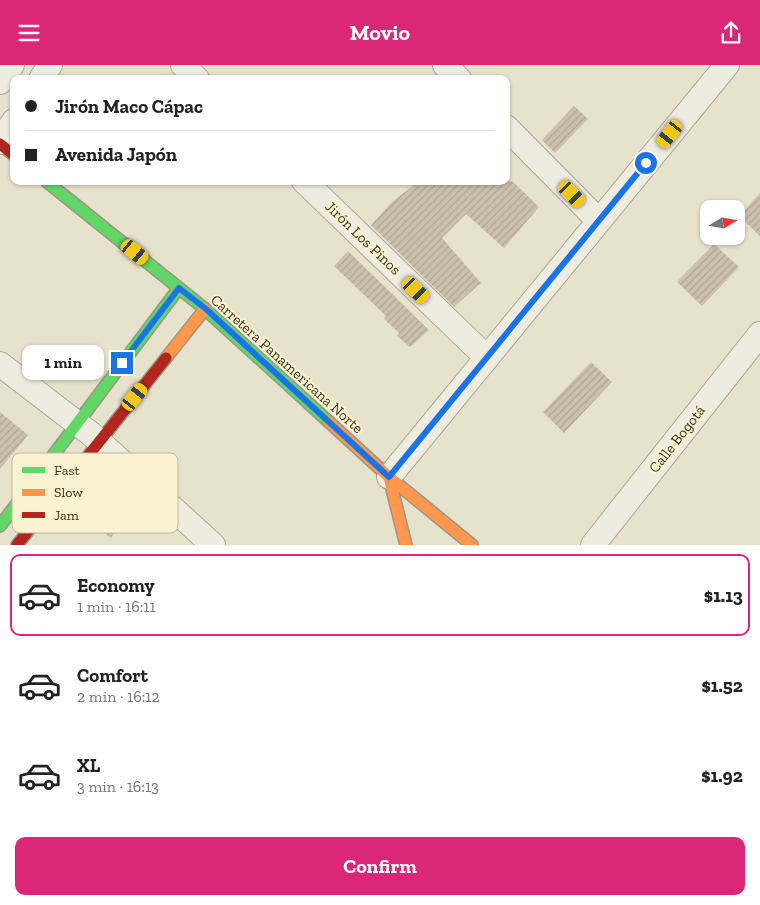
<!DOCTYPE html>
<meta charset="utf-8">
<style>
body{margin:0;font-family:"Zilla Slab",serif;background:#f2f2f2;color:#222;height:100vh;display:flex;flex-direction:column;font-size:19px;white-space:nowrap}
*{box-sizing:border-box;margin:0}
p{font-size:16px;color:#767676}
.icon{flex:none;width:28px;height:28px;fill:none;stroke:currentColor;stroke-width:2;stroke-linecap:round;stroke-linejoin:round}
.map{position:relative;height:480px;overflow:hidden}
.side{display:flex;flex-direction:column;background:#fff;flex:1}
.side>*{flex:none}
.guide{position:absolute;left:10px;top:10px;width:500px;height:110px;border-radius:10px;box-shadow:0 1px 4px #0004;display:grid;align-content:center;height:110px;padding:0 15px;background:#fff}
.needle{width:32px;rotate:79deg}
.controls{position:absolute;left:700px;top:135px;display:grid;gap:10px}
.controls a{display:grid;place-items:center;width:45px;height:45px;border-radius:10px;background:#fff;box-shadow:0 1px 4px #0004;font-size:25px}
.end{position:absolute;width:22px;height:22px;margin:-11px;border:6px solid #1a73e8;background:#fff;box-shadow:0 0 0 2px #fff}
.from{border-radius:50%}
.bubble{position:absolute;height:35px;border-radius:10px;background:#fff;box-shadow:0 1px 4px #0004;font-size:16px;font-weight:700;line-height:35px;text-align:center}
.car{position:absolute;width:15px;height:30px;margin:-15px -8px;border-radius:6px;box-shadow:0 0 4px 1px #0007;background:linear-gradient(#f5c518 24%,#345 0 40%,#f5c518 0 76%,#345 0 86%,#f5c518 0)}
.guide b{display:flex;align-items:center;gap:18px;height:48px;font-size:19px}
.guide b+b{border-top:1px solid #e0e0e0}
.guide i{width:12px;height:12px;background:#222}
ul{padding:9px 0 0;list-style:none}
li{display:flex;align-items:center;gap:15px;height:82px;margin:0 10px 8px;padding:0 5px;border:2px solid transparent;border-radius:10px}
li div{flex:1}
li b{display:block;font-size:19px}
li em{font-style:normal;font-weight:700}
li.on{border-color:#db2777}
li>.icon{width:45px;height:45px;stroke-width:1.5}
.button{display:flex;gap:10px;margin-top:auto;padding:10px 15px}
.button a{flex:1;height:58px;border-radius:10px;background:#db2777;color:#fff;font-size:20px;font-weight:700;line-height:58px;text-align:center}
header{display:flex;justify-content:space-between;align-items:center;height:65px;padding:0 15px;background:#db2777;color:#fff;font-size:22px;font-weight:700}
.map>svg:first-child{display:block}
</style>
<header><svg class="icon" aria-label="menu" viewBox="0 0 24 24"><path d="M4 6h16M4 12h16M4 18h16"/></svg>Movio<svg class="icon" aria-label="share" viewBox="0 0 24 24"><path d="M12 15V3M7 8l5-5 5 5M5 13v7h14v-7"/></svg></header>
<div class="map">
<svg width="760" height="480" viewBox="0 0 760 480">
<defs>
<pattern id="building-hatch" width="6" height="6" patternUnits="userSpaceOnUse" patternTransform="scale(1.25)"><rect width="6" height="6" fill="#cbc0ad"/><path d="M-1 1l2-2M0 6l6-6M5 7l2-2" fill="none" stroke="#afa594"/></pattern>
</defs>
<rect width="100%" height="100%" fill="#e7e2cc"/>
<path fill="url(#building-hatch)" d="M574,41L588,54L555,88L542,75Z
M419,116H512L539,142L504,183L466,149L442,173L481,218L454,242L371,160L392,137Z
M760,128V171L739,151Z
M714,179L739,202L702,241L677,217Z
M348,186L429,265L410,282L397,271L399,268L384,254L386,251L334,201Z
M591,297L612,317L564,368L543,347Z
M0,347L28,370L0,404Z
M84,421L126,452L111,473L68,442Z"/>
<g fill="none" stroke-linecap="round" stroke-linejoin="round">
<defs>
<path id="street" d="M183,0L197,14
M445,0L459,14
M41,14L50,0
M0,17L12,0
M506,62L599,156
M0,77L14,56
M304,116L487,293
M0,299L91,369L213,480
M389,412L727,0
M593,480L760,269"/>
<path id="fast" d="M46,116L205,244L329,357
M0,461L179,223"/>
<path id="slow" d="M166,293L205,244
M329,357L389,412L472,480
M389,412L406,480"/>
<path id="jam" d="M0,79L14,90
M17,480L166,293"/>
</defs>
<use href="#street" stroke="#aca695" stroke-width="26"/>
<use href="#fast" stroke="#9c9686" stroke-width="14"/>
<use href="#slow" stroke="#9c9686" stroke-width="14"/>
<use href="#jam" stroke="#9c9686" stroke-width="14"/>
<use href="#street" stroke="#eeebdf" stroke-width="24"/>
<use href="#fast" stroke="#63d668" stroke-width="11"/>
<use href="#slow" stroke="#ff974d" stroke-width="11"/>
<use href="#jam" stroke="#b3261e" stroke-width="11"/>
</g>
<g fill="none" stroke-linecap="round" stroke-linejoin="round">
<path stroke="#1a73e8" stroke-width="6" d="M122,298L179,223L206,244L389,412L646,98"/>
</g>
<g text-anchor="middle" stroke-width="4" stroke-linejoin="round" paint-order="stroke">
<g font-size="15" fill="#3c301c" stroke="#f9f3d1">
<text transform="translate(363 173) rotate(44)" y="5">Jirón Los Pinos</text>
<text transform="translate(287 299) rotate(42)" y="5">Carretera Panamericana Norte</text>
<text transform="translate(677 374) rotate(-52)" y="5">Calle Bogotá</text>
</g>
</g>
<rect x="12" y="388" width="166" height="80" rx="8" fill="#f9f3d1" stroke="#c0b89b" stroke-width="1"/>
<rect x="22" y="402" width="23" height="6" fill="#63d668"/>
<rect x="22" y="424" width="23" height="7" fill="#ff974d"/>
<rect x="22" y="447" width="23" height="6" fill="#b3261e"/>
<g font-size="14" fill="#3c301c">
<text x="54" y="410">Fast</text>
<text x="54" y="432">Slow</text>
<text x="54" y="455">Jam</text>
</g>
</svg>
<div class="controls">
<a><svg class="needle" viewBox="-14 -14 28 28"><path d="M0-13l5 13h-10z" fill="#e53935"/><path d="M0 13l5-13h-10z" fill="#767676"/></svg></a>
</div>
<i class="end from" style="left:646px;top:98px"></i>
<i class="end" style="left:122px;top:298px"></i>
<div class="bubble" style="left:22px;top:280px;width:82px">1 min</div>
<i class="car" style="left:670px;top:69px;rotate:219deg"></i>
<i class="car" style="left:572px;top:129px;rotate:135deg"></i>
<i class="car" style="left:135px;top:187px;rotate:129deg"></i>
<i class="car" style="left:416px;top:225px;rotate:134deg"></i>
<i class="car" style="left:135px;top:332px;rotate:39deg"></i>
<div class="guide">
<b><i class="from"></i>Jirón Maco Cápac</b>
<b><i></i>Avenida Japón</b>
</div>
</div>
<section class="side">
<ul>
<li class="on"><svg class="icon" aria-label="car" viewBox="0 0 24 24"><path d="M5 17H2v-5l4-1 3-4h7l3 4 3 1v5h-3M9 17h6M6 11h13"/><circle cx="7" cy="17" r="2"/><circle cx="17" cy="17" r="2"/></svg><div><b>Economy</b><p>1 min · 16:11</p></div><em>$1.13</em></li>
<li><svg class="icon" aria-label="car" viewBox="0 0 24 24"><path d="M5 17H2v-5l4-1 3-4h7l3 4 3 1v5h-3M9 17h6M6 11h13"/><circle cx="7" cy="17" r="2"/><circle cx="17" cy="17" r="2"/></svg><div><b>Comfort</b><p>2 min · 16:12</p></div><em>$1.52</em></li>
<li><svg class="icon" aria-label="car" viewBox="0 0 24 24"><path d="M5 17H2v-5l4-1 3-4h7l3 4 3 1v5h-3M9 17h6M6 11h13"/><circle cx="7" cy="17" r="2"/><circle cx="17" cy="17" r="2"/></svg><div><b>XL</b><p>3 min · 16:13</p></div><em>$1.92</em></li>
</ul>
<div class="button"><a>Confirm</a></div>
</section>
